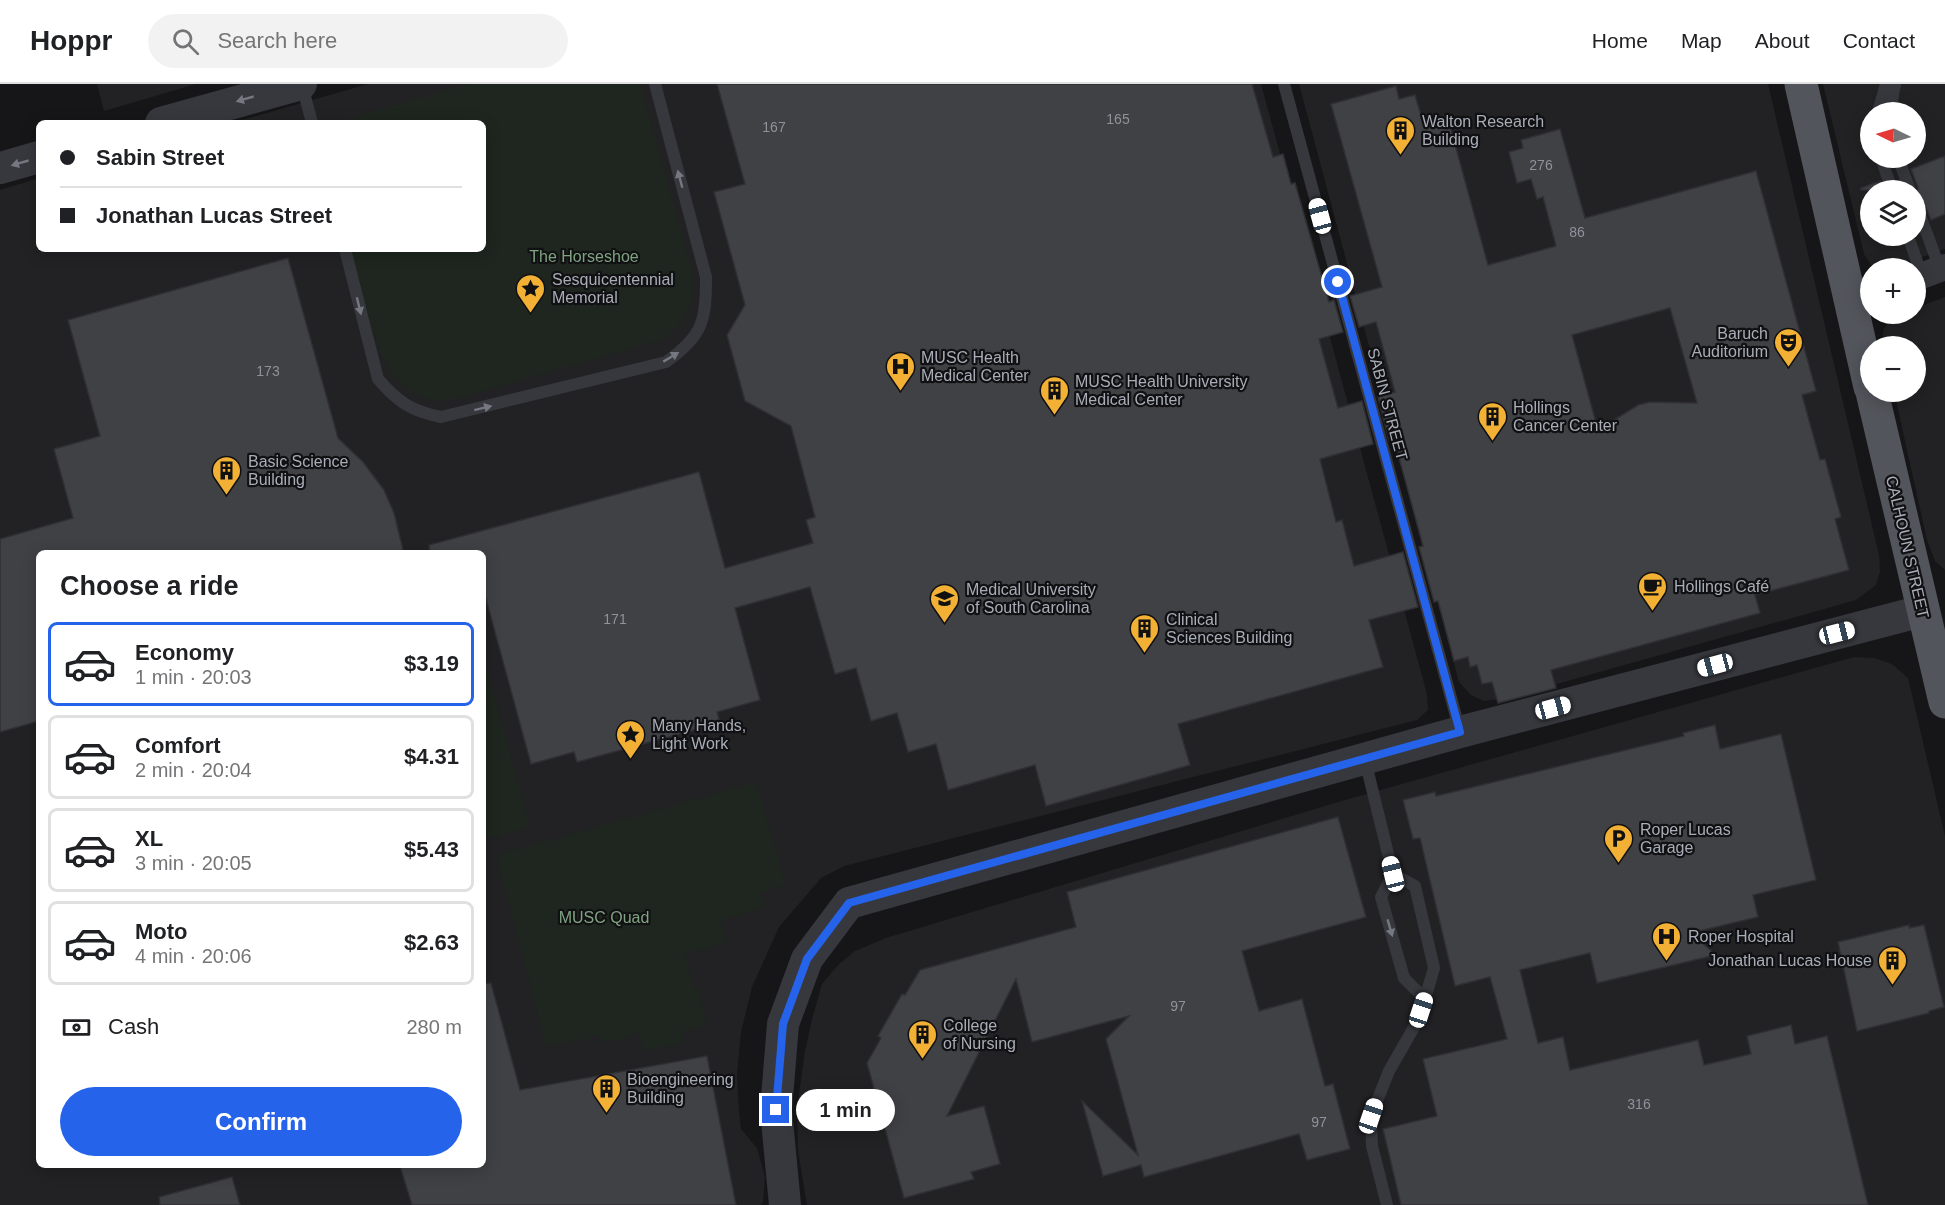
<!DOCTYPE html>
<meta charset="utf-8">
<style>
body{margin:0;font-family:Helvetica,sans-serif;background:#f2f2f2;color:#202124;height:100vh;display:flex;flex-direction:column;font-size:22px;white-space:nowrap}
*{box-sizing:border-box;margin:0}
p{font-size:20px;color:#757577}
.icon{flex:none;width:33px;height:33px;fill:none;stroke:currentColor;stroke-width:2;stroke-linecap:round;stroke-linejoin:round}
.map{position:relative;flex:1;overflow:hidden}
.sheet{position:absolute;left:36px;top:466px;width:450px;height:618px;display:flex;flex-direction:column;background:#fff;border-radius:9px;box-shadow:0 3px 15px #0003}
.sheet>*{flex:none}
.hud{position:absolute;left:36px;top:36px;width:450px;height:132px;border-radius:9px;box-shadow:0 3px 15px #0003;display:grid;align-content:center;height:132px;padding:0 24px;background:#fff}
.needle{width:39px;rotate:275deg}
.fabs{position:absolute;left:1860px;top:18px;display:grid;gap:12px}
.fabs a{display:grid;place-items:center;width:66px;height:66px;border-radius:50%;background:#fff;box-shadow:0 3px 15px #0003;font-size:30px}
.end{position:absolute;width:27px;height:27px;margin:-14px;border:8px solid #2563eb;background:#fff;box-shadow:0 0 0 3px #fff}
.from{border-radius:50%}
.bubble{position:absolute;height:42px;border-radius:21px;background:#fff;box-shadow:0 3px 15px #0003;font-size:20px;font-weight:600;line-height:42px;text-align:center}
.car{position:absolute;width:18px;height:36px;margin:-18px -9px;border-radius:8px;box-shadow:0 0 4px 2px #0007;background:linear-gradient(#fff 24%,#345 0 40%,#fff 0 76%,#345 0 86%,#fff 0)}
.hud b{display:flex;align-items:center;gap:21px;height:57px;font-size:22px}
.hud b+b{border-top:2px solid #e0e0e0}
.hud i{width:15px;height:15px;background:#202124}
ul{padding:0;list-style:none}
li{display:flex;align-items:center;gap:18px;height:84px;margin:0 12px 9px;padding:0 12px;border:3px solid #e0e0e0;border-radius:9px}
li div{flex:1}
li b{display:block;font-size:22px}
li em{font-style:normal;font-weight:600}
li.on{border-color:#2563eb}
li>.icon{width:54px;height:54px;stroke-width:1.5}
h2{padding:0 24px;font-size:27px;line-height:72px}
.pay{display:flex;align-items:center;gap:15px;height:66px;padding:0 24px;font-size:22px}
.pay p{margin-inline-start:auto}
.action{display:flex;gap:12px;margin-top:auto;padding:12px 24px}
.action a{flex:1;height:69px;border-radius:36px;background:#2563eb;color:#fff;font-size:24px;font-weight:600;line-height:69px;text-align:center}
header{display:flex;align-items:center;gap:36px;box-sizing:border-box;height:84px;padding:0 30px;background:#fff;border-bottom:2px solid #e0e0e0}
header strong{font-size:28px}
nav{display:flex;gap:33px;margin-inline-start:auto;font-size:21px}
.search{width:420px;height:54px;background:#f2f2f2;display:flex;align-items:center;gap:15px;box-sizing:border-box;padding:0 21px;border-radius:33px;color:#757577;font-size:22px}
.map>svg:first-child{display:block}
</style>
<header>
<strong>Hoppr</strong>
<div class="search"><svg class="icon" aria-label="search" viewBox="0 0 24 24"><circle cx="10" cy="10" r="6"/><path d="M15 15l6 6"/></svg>Search here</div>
<nav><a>Home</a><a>Map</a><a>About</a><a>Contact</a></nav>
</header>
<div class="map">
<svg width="1945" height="1121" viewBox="0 0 1945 1121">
<rect width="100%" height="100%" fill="#161618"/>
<path fill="#222225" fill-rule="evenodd" d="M97,0H196L104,27Z
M368,0H1261L1427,610L1428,626L1417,636L844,782L821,794L779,843L752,903L741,948L737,990L739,1027L741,1045L757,1064L765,1093L763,1117L761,1121H0V106L39,94V165H483V39H232ZM39,470H483V1082H39Z
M1299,0H1768L1879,471L1880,488L1876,501L1856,516L1507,614L1484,617L1471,611L1459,598Z
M1823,0H1945V165L1891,184H1882L1871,181L1864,170ZM1870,28H1916V74H1870ZM1870,106H1916V152H1870Z
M1945,213V486L1935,477L1927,456L1894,308H1916V262H1884L1882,255L1884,244L1898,230H1916V224Z
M1854,573L1874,574L1892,580L1908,594L1945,752V1121H807L798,1067L797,1025L805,967L812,935L822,900L838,881L855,867L886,854L1345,716Z"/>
<path fill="#1e261f" d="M468,0H640L693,191C695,222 687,234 665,255L456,315C396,323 381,275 367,228C361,207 356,186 350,165H483V39H333Z
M483,570L530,743L483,756Z
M756,698L786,801L760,808L764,823L721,837L727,859L685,870L694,905L698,904L707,941L681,948L684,959L643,967L639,948L629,951V954L602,959V951L589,952V955L546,962L496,771Z"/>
<path fill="#404145" stroke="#303034" stroke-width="1.5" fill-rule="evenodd" d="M717,0H1252L1273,73L1283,70L1291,100L1295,99L1329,218L1334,216L1343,248L1319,255L1338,324L1362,317L1373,360L1320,375L1336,438L1342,436L1354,482L1403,468L1418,523L1369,536L1383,583L1178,640L1190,681L1046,722L1035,681L948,706L936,660L908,668L897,629L871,637L856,584L835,590L810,503L735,524L760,616L717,628L720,639L577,678L574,668L531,680L483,504V470H430L429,461L699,388L725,484L813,459L806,436L815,433L791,342L745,317L727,251L745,221L714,108L745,100Z
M1396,2L1399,15L1415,11L1423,38L1447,31L1488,181L1556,162L1543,113L1537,115L1531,95L1517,99L1509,68L1523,64L1521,56L1560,45L1585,134L1756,87L1816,307L1802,311L1820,376L1825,375L1841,433L1835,435L1849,486L1755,511L1760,529L1551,586L1556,604L1498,619L1492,598L1482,600L1477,581L1470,583L1468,573L1454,577L1438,517L1434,518L1419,463L1423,462L1394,355L1389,356L1378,313L1395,308L1376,238L1359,243L1350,212L1382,203L1331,20ZM1670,224L1697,319L1650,318L1638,321L1598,346L1572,251Z
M1945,72V130L1931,136L1923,117L1916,112L1918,104L1911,85Z
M1880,97L1883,106H1861V104Z
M288,174L338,354L363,378L384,406L394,429L404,470H39V637L0,648V455L73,434L54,365L100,352L68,236Z
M1715,641L1720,665L1781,650L1816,796L1753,811L1758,833L1691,849L1716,871L1597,899L1590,869L1520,886L1538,959L1563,953L1570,986L1698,956L1704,981L1751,970L1747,952L1791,941L1795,960L1827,952L1868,1121H1401L1383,1045L1437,1032L1423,975L1507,955L1490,893L1455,902L1420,754L1413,755L1403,716L1435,708L1436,712L1684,652L1683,649Z
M1338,733L1366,833L1242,867L1259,927L1302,915L1325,1002L1333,1000L1350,1065L1307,1076L1299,1050L1144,1093L1141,1081L1103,1092L1082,1017L1138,1071L1106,955L1129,932L1032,958L1016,895L947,1032L984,1022L1000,1080L971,1088L974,1095L904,1114L867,979L881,954L878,952L902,910L905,911L920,886L1076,843L1067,808Z
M1909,841V844L1924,841L1944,923L1929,927V929L1857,947L1838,858Z
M491,899L520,1006L707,972L736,1121H412L400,1082H483V900Z
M232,1093L240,1121H160L159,1113Z"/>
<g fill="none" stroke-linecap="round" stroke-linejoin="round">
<path stroke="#37383d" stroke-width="12" d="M1284,0L1460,647
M302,1L312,39
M1878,28L1886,0
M1890,28L1895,0
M1881,74L1892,106
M1898,74L1910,106
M1916,120L1940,185
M1908,152L1922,192
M345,165L378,295C398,318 411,327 441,333L666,278C703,252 706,237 706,193L655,0
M1365,676L1393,790L1381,813L1404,894L1425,915L1434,884L1415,802L1393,790
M1387,1121L1372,1062L1371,1032L1389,987L1417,938L1425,915"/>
<path stroke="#37383d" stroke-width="26" d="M1916,194L1945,183
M1851,217L1870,210"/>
<path stroke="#37383d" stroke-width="32" d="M161,39L301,0
M0,84L39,73
M785,1121L776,1026L783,940L807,875L849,819L1460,648L1922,527"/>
<path stroke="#53555c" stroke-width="33" d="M1801,0L1870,303
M1872,308L1945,618"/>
</g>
<defs><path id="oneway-solid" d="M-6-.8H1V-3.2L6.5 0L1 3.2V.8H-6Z" transform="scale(1.5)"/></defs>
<g fill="#757881">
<use href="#oneway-solid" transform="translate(245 15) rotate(164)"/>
<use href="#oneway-solid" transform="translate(20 79) rotate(164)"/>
<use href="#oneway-solid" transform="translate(680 95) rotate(-105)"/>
<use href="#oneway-solid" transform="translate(359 222) rotate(76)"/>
<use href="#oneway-solid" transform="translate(671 273) rotate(-31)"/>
<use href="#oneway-solid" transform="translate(483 324) rotate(-14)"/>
<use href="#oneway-solid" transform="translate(1390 844) rotate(74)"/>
</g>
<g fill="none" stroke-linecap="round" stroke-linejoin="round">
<path stroke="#2563eb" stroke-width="8" d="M776,1026L783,940L807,875L849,819L1460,648L1338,198"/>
</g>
<defs>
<symbol id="building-pin" viewBox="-11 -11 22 30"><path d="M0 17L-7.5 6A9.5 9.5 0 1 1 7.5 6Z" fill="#f2b134" stroke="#111113"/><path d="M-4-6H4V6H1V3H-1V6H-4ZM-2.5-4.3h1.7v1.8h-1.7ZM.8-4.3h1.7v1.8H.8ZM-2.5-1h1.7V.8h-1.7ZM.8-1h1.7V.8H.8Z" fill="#111"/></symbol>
<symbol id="sight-pin" viewBox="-11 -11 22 30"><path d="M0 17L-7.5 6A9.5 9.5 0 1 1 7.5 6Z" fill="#f2b134" stroke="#111113"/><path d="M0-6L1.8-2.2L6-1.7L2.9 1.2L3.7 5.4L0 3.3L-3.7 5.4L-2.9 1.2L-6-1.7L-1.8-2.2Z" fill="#111"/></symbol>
<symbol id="theatre-pin" viewBox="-11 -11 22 30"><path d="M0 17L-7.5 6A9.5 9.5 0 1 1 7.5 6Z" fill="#f2b134" stroke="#111113"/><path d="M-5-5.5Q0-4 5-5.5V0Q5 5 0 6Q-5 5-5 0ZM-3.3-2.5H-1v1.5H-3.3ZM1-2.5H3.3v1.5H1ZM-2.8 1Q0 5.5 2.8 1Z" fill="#111"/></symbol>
<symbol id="hospital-pin" viewBox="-11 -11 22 30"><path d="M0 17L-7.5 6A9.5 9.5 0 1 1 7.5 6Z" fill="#f2b134" stroke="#111113"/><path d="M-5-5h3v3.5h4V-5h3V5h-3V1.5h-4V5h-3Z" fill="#111"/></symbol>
<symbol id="cafe-pin" viewBox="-11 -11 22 30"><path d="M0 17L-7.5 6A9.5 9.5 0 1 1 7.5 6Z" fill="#f2b134" stroke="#111113"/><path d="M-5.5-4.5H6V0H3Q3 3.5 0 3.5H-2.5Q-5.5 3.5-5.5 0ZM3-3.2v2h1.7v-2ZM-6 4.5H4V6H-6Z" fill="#111"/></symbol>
<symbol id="university-pin" viewBox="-11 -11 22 30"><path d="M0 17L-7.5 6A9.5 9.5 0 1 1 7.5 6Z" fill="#f2b134" stroke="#111113"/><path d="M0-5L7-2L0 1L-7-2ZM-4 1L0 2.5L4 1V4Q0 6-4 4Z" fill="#111"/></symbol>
<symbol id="parking-pin" viewBox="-11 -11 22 30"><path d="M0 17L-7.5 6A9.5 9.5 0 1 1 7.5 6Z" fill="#f2b134" stroke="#111113"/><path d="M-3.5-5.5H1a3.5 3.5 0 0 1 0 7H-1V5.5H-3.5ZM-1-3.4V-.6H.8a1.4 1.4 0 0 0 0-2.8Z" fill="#111"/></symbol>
</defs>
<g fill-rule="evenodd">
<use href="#building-pin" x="1384" y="30" width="33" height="45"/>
<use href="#sight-pin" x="514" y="188" width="33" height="45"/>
<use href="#theatre-pin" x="1772" y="242" width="33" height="45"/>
<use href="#hospital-pin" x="884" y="266" width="33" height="45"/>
<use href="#building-pin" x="1038" y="290" width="33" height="45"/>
<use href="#building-pin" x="1476" y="316" width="33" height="45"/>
<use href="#building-pin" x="210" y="370" width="33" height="45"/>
<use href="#cafe-pin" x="1636" y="486" width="33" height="45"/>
<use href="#university-pin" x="928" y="498" width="33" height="45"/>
<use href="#building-pin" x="1128" y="528" width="33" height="45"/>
<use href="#sight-pin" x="614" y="634" width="33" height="45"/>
<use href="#parking-pin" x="1602" y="738" width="33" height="45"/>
<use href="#hospital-pin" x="1650" y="836" width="33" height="45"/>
<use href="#building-pin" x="1876" y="860" width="33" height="45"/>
<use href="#building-pin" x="906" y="934" width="33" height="45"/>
<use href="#building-pin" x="590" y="988" width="33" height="45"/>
</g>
<g text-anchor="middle" stroke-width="4.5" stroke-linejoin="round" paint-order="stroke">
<g font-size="14" fill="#8e929b">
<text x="1118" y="40">165</text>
<text x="774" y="48">167</text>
<text x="1541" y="86">276</text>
<text x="1577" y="153">86</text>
<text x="268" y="292">173</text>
<text x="615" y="540">171</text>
<text x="1178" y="927">97</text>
<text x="1639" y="1025">316</text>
<text x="1319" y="1043">97</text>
</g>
<g font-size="16" fill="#a8adb8" stroke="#111113" text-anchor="start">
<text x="1422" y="43">Walton Research<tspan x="1422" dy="18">Building</tspan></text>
<text x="552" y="201">Sesquicentennial<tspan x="552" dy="18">Memorial</tspan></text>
<text x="1768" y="255" text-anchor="end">Baruch<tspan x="1768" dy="18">Auditorium</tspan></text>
<text x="921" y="279">MUSC Health<tspan x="921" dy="18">Medical Center</tspan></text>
<text x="1075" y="303">MUSC Health University<tspan x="1075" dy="18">Medical Center</tspan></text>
<text x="1513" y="329">Hollings<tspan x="1513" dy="18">Cancer Center</tspan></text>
<text x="248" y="383">Basic Science<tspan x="248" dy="18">Building</tspan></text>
<text x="1674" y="508">Hollings Café</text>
<text x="966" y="511">Medical University<tspan x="966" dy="18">of South Carolina</tspan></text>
<text x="1166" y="541">Clinical<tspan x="1166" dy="18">Sciences Building</tspan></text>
<text x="652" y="647">Many Hands,<tspan x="652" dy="18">Light Work</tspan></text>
<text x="1640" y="751">Roper Lucas<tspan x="1640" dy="18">Garage</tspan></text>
<text x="1688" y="858">Roper Hospital</text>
<text x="1872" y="882" text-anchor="end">Jonathan Lucas House</text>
<text x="943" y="947">College<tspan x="943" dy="18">of Nursing</tspan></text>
<text x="627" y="1001">Bioengineering<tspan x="627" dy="18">Building</tspan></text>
</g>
<g font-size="16" fill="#7fa381" stroke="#111113">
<text x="584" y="178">The Horseshoe</text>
<text x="604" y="839">MUSC Quad</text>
</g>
<g font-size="16" fill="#a8adb8" stroke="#111113">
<text transform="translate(1388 320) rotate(75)" y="6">SABIN STREET</text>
<text transform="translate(1908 463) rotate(77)" y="6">CALHOUN STREET</text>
</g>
</g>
</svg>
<div class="fabs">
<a><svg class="needle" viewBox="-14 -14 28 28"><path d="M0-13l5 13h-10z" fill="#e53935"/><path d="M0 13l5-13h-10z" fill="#757577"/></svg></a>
<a><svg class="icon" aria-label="layers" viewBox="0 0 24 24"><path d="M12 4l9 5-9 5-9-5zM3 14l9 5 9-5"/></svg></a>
<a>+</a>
<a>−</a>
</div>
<i class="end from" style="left:1338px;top:198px"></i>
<i class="end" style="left:776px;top:1026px"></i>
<div class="bubble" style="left:796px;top:1005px;width:99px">1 min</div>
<i class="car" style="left:1320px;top:132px;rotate:345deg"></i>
<i class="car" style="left:1837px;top:549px;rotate:76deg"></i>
<i class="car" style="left:1715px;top:581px;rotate:255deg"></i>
<i class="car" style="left:1553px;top:624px;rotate:75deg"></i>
<i class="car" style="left:1393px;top:790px;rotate:346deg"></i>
<i class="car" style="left:1421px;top:926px;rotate:18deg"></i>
<i class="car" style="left:1371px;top:1032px;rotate:19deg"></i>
<div class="hud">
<b><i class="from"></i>Sabin Street</b>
<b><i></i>Jonathan Lucas Street</b>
</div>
<section class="sheet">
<h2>Choose a ride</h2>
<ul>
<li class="on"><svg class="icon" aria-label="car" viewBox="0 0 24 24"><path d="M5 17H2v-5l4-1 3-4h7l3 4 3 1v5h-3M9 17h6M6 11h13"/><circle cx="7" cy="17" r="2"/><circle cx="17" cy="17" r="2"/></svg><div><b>Economy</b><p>1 min · 20:03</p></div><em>$3.19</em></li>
<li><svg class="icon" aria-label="car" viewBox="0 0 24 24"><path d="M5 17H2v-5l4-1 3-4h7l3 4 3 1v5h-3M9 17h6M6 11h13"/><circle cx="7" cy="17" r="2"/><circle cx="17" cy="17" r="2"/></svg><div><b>Comfort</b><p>2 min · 20:04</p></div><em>$4.31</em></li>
<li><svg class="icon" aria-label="car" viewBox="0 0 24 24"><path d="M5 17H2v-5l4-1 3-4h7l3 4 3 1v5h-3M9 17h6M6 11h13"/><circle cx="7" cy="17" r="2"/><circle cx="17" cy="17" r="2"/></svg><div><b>XL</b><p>3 min · 20:05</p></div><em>$5.43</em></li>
<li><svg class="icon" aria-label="car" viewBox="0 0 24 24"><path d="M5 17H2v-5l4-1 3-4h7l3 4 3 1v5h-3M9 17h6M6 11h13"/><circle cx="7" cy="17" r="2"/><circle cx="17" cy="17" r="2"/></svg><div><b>Moto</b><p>4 min · 20:06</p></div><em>$2.63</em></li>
</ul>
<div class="pay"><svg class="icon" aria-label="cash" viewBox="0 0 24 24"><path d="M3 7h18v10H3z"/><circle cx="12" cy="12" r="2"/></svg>Cash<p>280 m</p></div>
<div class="action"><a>Confirm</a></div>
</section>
</div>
